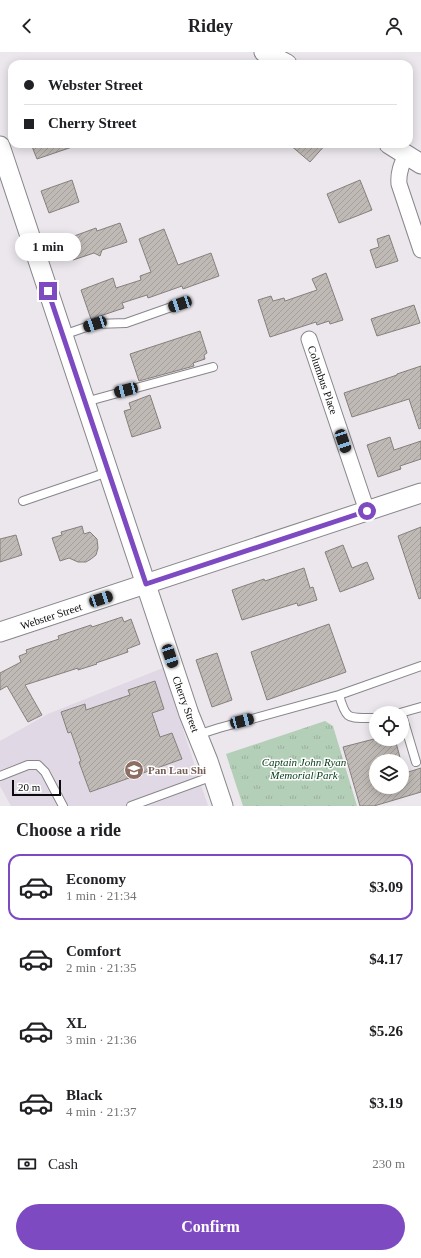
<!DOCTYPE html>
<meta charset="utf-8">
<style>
body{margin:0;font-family:"Times New Roman",serif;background:#f2f2f2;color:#202124;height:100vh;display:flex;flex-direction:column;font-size:15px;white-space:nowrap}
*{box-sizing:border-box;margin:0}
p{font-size:13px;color:#757577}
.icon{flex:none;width:22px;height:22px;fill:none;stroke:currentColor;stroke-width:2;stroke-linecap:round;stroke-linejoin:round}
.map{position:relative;height:754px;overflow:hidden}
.panel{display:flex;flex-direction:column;background:#fff;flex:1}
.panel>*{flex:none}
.top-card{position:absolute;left:8px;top:8px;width:405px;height:88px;border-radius:12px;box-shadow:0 2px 10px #0003;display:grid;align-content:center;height:88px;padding:0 16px;background:#fff}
.fabs{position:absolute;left:369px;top:654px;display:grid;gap:8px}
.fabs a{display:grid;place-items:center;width:40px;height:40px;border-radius:50%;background:#fff;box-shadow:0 2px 10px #0003;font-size:20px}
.scale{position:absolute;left:12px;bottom:10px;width:49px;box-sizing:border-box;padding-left:4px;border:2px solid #0c0b0d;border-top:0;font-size:11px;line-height:14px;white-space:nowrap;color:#0c0b0d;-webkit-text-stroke:3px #fff;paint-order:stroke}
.end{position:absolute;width:18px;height:18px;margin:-9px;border:5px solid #7e4ac2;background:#fff;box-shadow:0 0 0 2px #fff}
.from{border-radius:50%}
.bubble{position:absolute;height:28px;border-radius:14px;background:#fff;box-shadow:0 2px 10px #0003;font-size:13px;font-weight:600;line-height:28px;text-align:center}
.car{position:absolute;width:12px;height:24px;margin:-12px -6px;border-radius:5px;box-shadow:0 0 3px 1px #0007;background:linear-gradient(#222 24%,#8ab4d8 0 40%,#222 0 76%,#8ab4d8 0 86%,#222 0)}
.top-card b{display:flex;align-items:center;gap:14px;height:38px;font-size:15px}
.top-card b+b{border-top:1px solid #e0e0e0}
.top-card i{width:10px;height:10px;background:#202124}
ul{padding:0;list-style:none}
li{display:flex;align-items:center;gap:12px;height:66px;margin:0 8px 6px;padding:0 8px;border:2px solid transparent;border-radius:12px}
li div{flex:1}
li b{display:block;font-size:15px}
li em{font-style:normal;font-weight:600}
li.selected{border-color:#7e4ac2}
li>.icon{width:36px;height:36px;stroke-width:1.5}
h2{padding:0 16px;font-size:18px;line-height:48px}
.pay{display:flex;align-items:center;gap:10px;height:44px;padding:0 16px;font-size:15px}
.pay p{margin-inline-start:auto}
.button{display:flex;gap:8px;margin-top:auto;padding:8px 16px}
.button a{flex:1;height:46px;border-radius:24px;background:#7e4ac2;color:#fff;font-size:16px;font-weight:600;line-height:46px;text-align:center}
header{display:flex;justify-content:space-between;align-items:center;height:52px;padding:0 16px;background:#fff;font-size:18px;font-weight:600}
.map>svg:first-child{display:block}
</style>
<header><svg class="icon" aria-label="back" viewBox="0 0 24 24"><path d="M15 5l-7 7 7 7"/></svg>Ridey<svg class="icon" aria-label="person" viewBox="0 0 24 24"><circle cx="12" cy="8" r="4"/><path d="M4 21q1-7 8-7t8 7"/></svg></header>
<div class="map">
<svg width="421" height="754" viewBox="0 0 421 754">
<defs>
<pattern id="park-tufts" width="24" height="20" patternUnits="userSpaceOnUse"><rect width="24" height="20" fill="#b4cfb8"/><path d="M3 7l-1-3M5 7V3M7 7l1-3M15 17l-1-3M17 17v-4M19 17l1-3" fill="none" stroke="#9ab09d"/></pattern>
<pattern id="building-hatch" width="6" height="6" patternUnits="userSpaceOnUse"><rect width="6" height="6" fill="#c0bab6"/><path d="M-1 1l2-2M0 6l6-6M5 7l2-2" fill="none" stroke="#a49f9b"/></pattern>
</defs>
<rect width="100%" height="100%" fill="#ebe7ed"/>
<path fill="#e0d8e4" d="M163,616L208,754H11L0,734V689L48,662Z"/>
<path fill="url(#park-tufts)" d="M325,669L333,674L357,754H243L226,702Z"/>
<path fill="url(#building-hatch)" stroke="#86807d" d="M31,92H74L75,94L37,107Z
M289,92H326L310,110Z
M72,128L79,150L49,161L41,139Z
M360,128L372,158L339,171L327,142Z
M120,171L127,190L102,198L100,204L94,201L73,208L66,187L96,176L97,179Z
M164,177L178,213L211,201L219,224L183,237L182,234L148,246L147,243L122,251L124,256L91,267L81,238L113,226L116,236L141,228L140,224L151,220L139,187Z
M389,183L398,209L376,216L370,198L379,195L377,187Z
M326,221L343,268L330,272L329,269L317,273L316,270L270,285L258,248L271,244L273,249L284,246L285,249L317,238L312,227Z
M414,253L420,271L377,284L371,267Z
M200,279L207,301L204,303L205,307L193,311L194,314L139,329L130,302Z
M421,314V376L419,377L409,347L352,365L344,341L397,323V322Z
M150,343L161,376L132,385L124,359L131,357L129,351Z
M390,385L394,398L421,389V407L400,414L401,417L378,425L367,393Z
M82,474L84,482L90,480L97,487L98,496L96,503L91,507L86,510H78L69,506L60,509L52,486L62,483L61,480Z
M421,475V546L419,547L398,484Z
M16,483L22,503L0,510V487Z
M343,493L352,516L367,510L374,527L340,540L325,500Z
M304,516L310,536L313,535L317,548L298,554L297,551L242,568L232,538L264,527L265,529Z
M122,565L124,570L131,567L140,592L127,597L128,600L96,611L97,612L78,618V616L25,633L42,663L28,670L7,634L0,638V621L21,610L19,604L27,601L26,598L59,587L58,584L91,573L92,575Z
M329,572L346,620L267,648L251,600Z
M217,601L232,648L212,655L196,608Z
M155,629L164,657L152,661L160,685L172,681L182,707L90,740L79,710L81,709L71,680L68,681L61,660L85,652L86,658L130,643L128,638Z
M374,687H395L401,709H376V735H402V722L421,716V740L374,754H360L343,695Z"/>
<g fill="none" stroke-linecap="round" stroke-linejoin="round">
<defs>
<path id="service" d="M63,283L95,272L126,271L180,252
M85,350L213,315
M23,449L108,420
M339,643C347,671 349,665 376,666
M400,661L421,655
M402,663L416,710
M197,683L219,676L339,643L421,614
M0,724L28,713H38L45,720L63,754
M131,754L213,724"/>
<path id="minor" d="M406,103C401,113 398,121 399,132L421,198
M309,287L367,459"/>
<path id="tertiary" d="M264,0L287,12
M389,92L421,112
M0,94L189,662L208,709L223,754
M0,580L421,441"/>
</defs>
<use href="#service" stroke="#89868b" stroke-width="10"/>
<use href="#minor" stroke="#89868b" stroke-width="17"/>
<use href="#tertiary" stroke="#89868b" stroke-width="21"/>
<use href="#service" stroke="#fff" stroke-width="8"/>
<use href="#minor" stroke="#fff" stroke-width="15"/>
<use href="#tertiary" stroke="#fff" stroke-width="19"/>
</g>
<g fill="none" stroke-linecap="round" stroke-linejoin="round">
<path stroke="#7e4ac2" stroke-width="5" d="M48,239L146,532L367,459"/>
</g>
<defs>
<symbol id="school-disc" viewBox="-11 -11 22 22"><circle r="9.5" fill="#8d6e63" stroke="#fff"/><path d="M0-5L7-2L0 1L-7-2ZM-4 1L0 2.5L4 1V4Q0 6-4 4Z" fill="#fff"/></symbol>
</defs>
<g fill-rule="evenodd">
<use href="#school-disc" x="123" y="707" width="22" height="22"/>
</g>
<g text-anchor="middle" stroke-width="3" stroke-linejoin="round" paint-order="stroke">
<g font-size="11" fill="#0c0b0d" stroke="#fff">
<text transform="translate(323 328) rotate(71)" y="4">Columbus Place</text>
<text transform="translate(51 564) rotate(-18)" y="4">Webster Street</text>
<text transform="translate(186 652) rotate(70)" y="4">Cherry Street</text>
</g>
<g font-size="11" font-style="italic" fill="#003814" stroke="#fff">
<text x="304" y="714">Captain John Ryan<tspan x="304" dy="13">Memorial Park</tspan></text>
</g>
<g font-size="11" font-weight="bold" fill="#785e54" stroke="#fff" text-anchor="start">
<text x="148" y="722">Pan Lau Shi</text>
</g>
</g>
</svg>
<div class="fabs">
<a><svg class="icon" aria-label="locate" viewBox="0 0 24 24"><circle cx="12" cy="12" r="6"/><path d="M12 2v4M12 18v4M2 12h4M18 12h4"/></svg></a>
<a><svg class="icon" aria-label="layers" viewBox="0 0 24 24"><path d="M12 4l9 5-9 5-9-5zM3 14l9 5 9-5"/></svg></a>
</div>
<div class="scale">20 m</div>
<i class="end from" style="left:367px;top:459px"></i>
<i class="end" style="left:48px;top:239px"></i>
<div class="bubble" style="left:15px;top:181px;width:66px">1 min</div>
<i class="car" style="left:180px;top:252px;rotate:251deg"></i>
<i class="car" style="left:95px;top:272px;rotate:252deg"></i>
<i class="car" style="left:126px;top:338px;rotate:255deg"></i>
<i class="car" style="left:343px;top:389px;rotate:161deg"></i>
<i class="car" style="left:101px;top:547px;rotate:72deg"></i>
<i class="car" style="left:170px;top:604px;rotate:161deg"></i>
<i class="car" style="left:242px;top:669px;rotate:75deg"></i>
<div class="top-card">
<b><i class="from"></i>Webster Street</b>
<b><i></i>Cherry Street</b>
</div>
</div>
<section class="panel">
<h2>Choose a ride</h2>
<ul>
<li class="selected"><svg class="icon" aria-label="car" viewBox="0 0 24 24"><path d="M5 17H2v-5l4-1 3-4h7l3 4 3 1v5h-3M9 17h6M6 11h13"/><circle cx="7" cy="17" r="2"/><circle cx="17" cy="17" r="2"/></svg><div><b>Economy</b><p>1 min · 21:34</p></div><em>$3.09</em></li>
<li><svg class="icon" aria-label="car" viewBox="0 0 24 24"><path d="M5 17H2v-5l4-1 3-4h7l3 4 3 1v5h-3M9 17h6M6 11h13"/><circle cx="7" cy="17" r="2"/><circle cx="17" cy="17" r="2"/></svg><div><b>Comfort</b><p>2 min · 21:35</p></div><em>$4.17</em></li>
<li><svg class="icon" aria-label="car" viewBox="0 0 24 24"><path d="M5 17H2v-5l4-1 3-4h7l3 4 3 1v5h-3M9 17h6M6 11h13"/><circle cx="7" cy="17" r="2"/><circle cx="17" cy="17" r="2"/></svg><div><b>XL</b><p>3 min · 21:36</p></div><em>$5.26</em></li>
<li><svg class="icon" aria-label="car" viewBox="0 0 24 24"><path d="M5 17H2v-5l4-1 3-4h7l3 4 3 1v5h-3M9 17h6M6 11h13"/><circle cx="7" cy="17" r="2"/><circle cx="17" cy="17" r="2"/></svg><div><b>Black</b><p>4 min · 21:37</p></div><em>$3.19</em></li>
</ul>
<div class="pay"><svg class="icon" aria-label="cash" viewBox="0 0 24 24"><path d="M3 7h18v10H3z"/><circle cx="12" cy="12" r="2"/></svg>Cash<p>230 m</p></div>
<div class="button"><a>Confirm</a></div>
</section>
